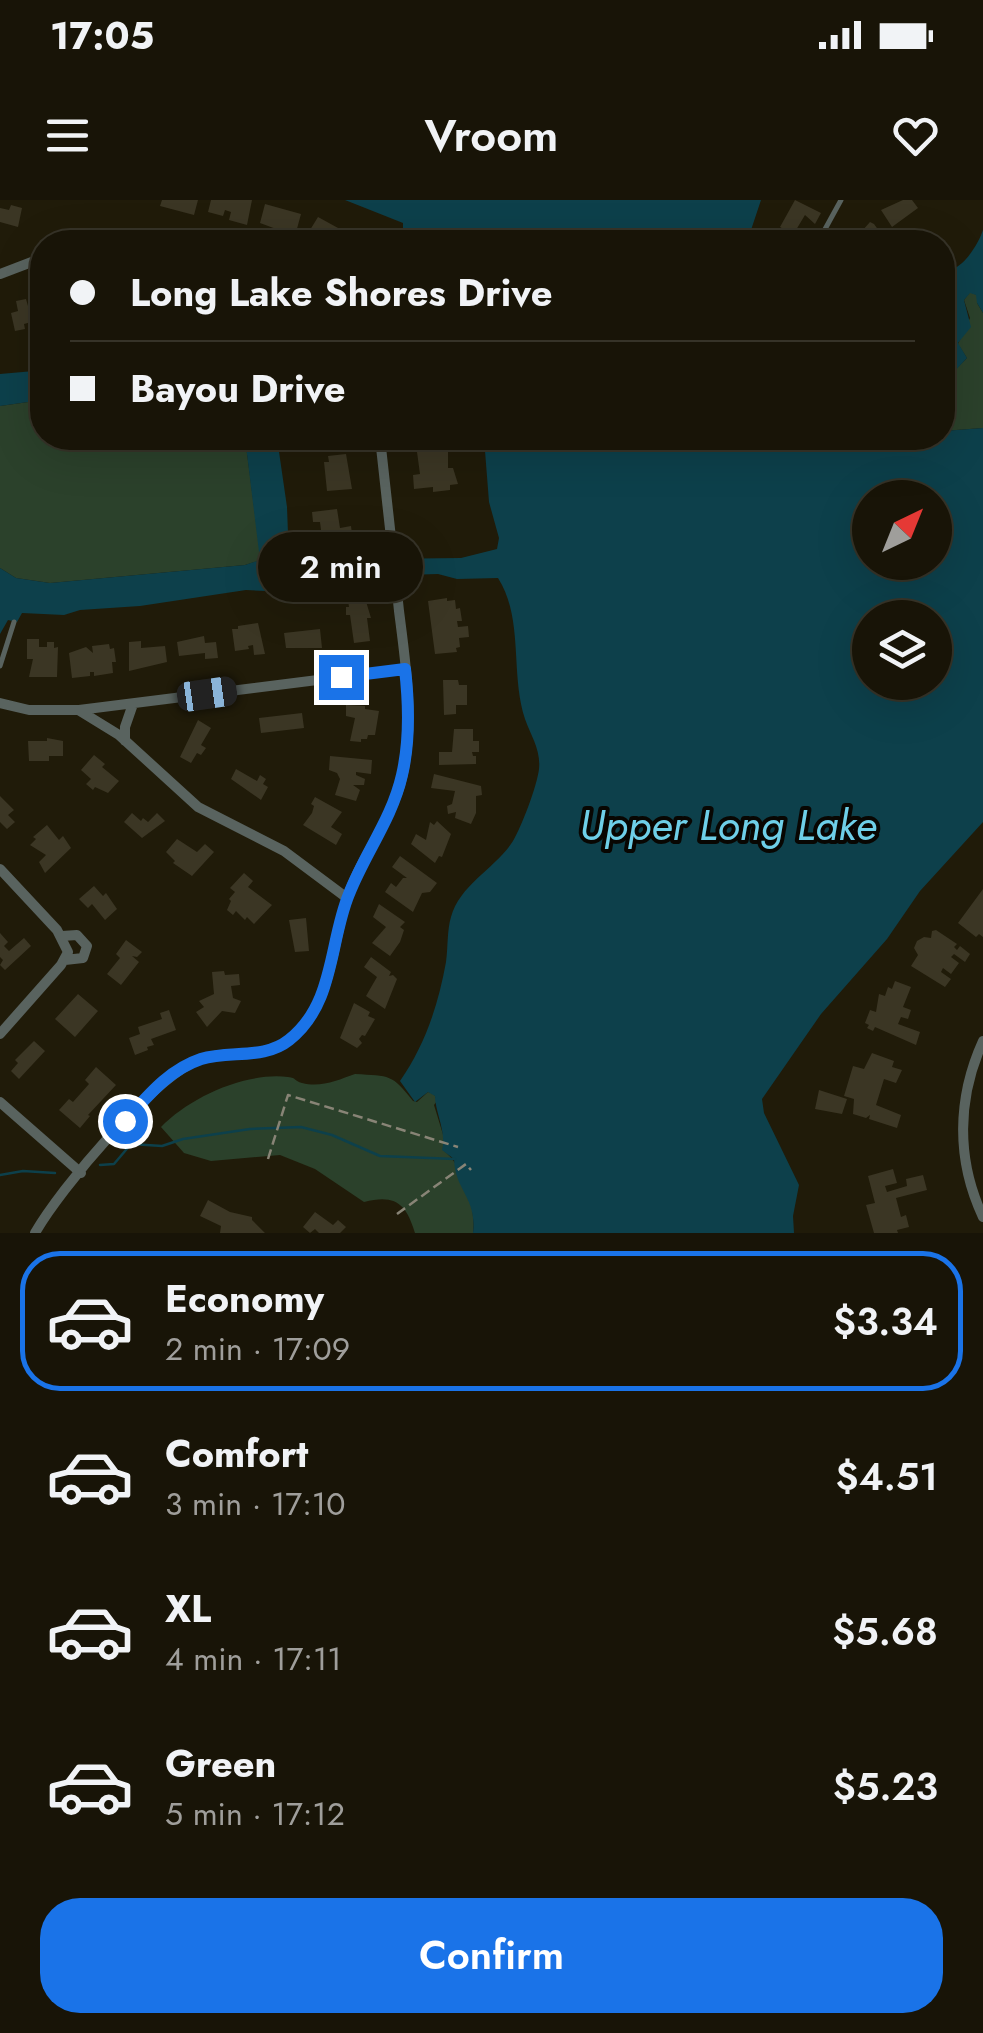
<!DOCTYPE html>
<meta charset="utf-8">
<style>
body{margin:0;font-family:Jost,sans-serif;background:#211d11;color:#f1f3f6;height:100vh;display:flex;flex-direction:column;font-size:38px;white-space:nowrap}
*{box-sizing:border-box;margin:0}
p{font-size:32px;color:#9f9e9b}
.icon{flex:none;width:55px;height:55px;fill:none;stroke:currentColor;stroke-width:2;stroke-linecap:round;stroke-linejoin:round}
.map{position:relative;height:1033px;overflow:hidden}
.panel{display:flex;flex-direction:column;background:#181407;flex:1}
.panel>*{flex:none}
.top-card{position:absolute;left:30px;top:30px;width:925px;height:220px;border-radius:40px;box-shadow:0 10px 40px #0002,0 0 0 2px #363328;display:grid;align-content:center;height:220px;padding:0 40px;background:#181407}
.needle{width:65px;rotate:43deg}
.buttons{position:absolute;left:852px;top:280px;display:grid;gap:20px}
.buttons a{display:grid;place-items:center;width:100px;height:100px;border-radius:50%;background:#181407;box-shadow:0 10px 40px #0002,0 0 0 2px #363328;font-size:50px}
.end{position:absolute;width:45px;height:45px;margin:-22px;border:12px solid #1a73e8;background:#fff;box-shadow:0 0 0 5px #fff}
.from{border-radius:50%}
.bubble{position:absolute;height:70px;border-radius:35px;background:#181407;box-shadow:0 10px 40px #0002,0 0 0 2px #363328;font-size:32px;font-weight:600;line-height:70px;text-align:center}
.car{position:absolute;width:30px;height:60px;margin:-30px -15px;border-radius:12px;box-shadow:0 0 8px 2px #0007;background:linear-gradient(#222 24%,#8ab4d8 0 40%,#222 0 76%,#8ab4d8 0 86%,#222 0)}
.top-card b{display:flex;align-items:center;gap:35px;height:95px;font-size:38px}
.top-card b+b{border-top:2px solid #363328}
.top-card i{width:25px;height:25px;background:#f1f3f6}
ul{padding:18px 0 0;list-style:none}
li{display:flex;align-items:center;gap:30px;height:140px;margin:0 20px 15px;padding:0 20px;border:5px solid transparent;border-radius:40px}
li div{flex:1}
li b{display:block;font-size:38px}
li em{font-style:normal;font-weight:600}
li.selected{border-color:#1a73e8}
li>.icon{width:90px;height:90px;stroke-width:1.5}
.cta{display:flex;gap:20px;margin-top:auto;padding:20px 40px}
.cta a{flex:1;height:115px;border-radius:40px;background:#1a73e8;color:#fff;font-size:40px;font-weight:600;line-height:115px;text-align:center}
.status{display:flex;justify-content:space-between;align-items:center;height:70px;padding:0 50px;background:#181407;direction:ltr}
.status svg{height:28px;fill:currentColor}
header{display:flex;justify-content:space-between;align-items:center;height:130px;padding:0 40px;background:#181407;font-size:45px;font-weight:600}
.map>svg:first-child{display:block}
</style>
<div class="status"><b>17:05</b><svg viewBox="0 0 49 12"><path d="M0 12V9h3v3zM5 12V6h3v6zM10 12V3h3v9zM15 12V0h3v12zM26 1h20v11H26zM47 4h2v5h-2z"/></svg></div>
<header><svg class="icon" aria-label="menu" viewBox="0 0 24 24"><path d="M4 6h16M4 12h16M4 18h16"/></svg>Vroom<svg class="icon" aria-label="heart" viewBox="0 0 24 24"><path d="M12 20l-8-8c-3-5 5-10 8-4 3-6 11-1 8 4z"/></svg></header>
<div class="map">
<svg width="983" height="1033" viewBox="0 0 983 1033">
<rect width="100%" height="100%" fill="#201b09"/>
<path fill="#2b412b" d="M970,92L977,95V103L983,113V228L943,231V153L952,163V173L967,158L958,144L970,118L964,100Z
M42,200V238H245L261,360L245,365L50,383L16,378L0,368V206Z
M355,874C390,876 392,874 413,901L417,902L428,892L434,894L437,901L434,905L445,941L443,950C464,966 476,1007 473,1033H415C406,1004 396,994 364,1002L315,969L280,955L211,961L184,953L161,927C190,897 245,872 288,877C297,878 294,881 302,883C321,888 338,880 355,874Z"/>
<path fill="#0d404b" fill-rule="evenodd" d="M345,0H761L747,42H421L413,32L403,28V23Z
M983,30V113L977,103L976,95L970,93L964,100L971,127L958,143L967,158L952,174V163L943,153V119L957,85L953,69C967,63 979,42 983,30Z
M37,166L42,170V200L0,206V174L34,171Z
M983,228V622L920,691L887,739L821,814L762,899L764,913L799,985L793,1016L794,1033H473C477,997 455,991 454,959L442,950C447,933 435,912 435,896L428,892L415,902L400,881C425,845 438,806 446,762C448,747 447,730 451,717C460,684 496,668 513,641C522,626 537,586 539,569C541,550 531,536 525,519C510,473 524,419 498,378L457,379L438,374L338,377L337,380L279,387L266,391L246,390L140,406L80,410L64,415L22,413L17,422L8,420L0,434V368L16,378L50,383L245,365L260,360L245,238H277L287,307L289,360L461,358L497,349L499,338L489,302L484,238H942L943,231ZM870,298H935V362H870ZM870,418H935V482H870Z"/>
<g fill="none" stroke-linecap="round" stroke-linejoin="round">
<path stroke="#0d404b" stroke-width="2.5" d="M100,965L114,964L131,944L162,946L183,939L250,929L301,927L332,935L380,956L455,959
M0,975L23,971L55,973"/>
</g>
<path fill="#3b3624" d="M162,0H198L194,15L160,6Z
M211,0H252L247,25L229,20L231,12L225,10L223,16L208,12Z
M795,0L821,13L815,24L805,15L793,35L780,27Z
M903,0H912L918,8L892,27L881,10Z
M265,4L301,14L295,36L260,23Z
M11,5L22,8L18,27L0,22V8L9,10Z
M318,17L349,34L344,42H324V39L322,42L316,39L310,30Z
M870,22L874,24L887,42H861L862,31Z
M26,99L28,106L39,103L42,105V123L36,125L35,121L24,124L25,129L15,131L11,113L18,111L16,101Z
M448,248V268H453L458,284L450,285V290L433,292V287L414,289L413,275L420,274L417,252Z
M346,254L352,289L327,291L324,262H329L328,256Z
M337,309L340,328L351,326L353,342L338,344V336L322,338L320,322H313L312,312Z
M365,398L371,418H367L370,441L354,443L350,415H346V407H349L348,400Z
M447,398V401L455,400L456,409L460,408L462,421H457L458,427L468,426L469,437L459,438L460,447L456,448L457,452L435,454L428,401Z
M258,423L265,454L254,455L253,445L248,446L249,449L235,451L232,429H238V426Z
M320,429L322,448H286L284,433Z
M204,436L205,443L216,442L218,458L205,459V453L179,456L177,442Z
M27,439H39V447H47V442H54V448L58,447L57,477H29L33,459H27Z
M141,441V448L165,446L167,462L129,471V442Z
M109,444L110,449L114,448L116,462H112L113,473L94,476V472H90V476L72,478L69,453L86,447L93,453L92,446Z
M443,480H458L459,485H467V505H456V514L444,515Z
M346,505L365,506V509L379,511L375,535H368L367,539H361V542L350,541L355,518L346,516Z
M302,513L304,528L261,533L259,518Z
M198,520L211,528L201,545L206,548L201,555L197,553L191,563L180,557Z
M454,529H473V541H479V552H472L473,556H476V564L439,565V552H452Z
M47,538L63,541V556H49V561H29L28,541H47Z
M94,555L105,564L102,567L119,581L108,593L95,587L93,590L86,584L91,579L81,570Z
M330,556L372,560L371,574L356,572V575L365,579L364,585H353L360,590L356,601L335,595L340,579L337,573L329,570Z
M236,569L257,581L260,575L266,579L263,584L268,587L261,600L231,579Z
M434,574L481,586L482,595L476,596V613L471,624L455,618L456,612L448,614L447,606L452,604L455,591L431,588Z
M0,596L14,610L8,615L15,622L7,629L0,622Z
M315,597L342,612L331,627L342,634L336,645L303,625L312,613L314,606L311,604Z
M132,613L141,621L143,618L148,622L157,613L165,621L142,638L124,622Z
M437,621L451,634L442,657L439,656L435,663L411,644L416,634L426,640L430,622L434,625Z
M47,625L59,640L63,636L71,648L45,673L39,662L46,655L30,645L36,639L33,637Z
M177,639L197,652L205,644L214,652L192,676L173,663L175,661L166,652Z
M400,656L437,683L430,692L422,693L413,712L385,692L391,683L396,687L403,678H407L392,667Z
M244,673L253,681L248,687L272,705L254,724L247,717L245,720L236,711L233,715L227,710L231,701L229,699L235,692L230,688Z
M94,686L103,696L106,693L117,709L105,720L92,704L88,708L79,699Z
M983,689V737L979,734L976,737L958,723Z
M379,704L405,722L400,727L404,730L400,742L390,756L372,743L386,727L373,717Z
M306,718L309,751L295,752L289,720Z
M936,730L957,744L954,747L957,750L960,746L970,754L965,762L954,754L951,757L959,763L951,774L943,768L941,772L951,779L945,787L911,766L918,755L914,748L917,741L924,737L931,738L932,731Z
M0,733L8,742L4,746L9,751L24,738L31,746L5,770L0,765L3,760L0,757Z
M126,740L142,752L137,757L132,756L139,762L121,785L107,774L120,758L116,754Z
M371,757L391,772L389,776L393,775L397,779L385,809L366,796L377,777L364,767Z
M224,771L225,775L239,774L240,785L231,786L233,798L241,801L235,813L222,811L207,827L196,812L204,807L199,801L214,794L212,772Z
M895,781L911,787L903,807L911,810L908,819L901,817L898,824L920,832L916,845L875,827L873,831L867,828L869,825L865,823L870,810L876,812L879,794L885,796L888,787L892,789Z
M78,794L98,811L75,837L55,819Z
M354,803L370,812L368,816L375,819L365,836L362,835L359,839L362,843L357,848L340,838Z
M169,810L176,830L151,839L154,845L147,847L148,850L135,855L129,838L140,834L138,827L162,819L160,813Z
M34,841L45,851L19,879L11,871L18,863L15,860Z
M872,853L894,861L892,867L902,870L896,883L884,879L876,905L901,915L897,928L869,919L870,915L866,918L853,914L854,899L844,896L853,866L864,869Z
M96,867L116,885L88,915L90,916L80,928L59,910L69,899L73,902L89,884L85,880Z
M819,890L847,899L842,914L815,909Z
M893,969L897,983L885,986L887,992L907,986L906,979L923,975L927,990L896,998L901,1017L906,1015L909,1027L897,1030L898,1033H874L866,1005L875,1003L868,976Z
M208,1000L230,1012L252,1017V1020L265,1033H220L221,1026L200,1016Z
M315,1012L333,1025L338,1020L346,1027L340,1033H319L315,1029L310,1033L303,1027Z"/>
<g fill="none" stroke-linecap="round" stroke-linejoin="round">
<path stroke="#888476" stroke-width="2.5" stroke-dasharray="10 5" stroke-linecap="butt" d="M268,959L288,895L458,947
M397,1014L466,964L471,970"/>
<path stroke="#59635f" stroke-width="5" d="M832,42L824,31L841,0
M0,466L14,422"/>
<path stroke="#59635f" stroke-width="10" d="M86,42L119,38L171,42
M0,74L42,58
M0,503L29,510H79L405,469
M80,511L119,535L198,607L284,651L347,698
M125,541V527L133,504
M0,669L57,730L68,752L61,765L0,834
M62,736L77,735L87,746L83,758L65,760
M983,841C957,898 956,960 983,1017
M0,902L81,973
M35,1033C60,989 155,875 201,859C230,849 263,860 289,840C332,807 331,749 346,702C359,658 391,623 402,578C415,524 406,466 399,411C393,353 386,295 380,238"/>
</g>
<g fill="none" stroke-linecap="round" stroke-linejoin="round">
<path stroke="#1a73e8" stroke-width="12" d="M125,921C147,897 168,870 201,859C230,850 264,860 289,840C335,804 329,742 349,694C365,653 392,619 402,575C410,541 409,504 405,469L341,477"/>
</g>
<g text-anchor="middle" stroke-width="8" stroke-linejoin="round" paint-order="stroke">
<g font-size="42" font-style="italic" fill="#6ecfe8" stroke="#080602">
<text x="728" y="640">Upper Long Lake</text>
</g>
</g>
</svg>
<div class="buttons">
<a><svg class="needle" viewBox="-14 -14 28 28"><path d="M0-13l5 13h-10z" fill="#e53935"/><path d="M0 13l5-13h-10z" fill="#9f9e9b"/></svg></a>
<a><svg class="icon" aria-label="layers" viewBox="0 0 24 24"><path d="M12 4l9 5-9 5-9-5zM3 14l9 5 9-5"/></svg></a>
</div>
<i class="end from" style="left:125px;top:921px"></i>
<i class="end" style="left:341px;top:477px"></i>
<div class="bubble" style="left:258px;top:332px;width:165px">2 min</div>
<i class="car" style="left:207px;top:494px;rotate:82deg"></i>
<div class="top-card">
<b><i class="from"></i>Long Lake Shores Drive</b>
<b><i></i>Bayou Drive</b>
</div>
</div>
<section class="panel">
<ul>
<li class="selected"><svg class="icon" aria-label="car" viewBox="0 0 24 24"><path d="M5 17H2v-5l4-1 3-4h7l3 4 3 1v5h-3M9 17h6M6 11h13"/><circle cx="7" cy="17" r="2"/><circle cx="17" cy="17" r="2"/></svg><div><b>Economy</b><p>2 min · 17:09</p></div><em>$3.34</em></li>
<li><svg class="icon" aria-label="car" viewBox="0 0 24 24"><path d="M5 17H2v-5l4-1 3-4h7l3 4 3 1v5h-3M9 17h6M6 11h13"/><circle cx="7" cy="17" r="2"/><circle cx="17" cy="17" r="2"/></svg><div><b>Comfort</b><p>3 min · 17:10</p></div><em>$4.51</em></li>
<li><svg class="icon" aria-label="car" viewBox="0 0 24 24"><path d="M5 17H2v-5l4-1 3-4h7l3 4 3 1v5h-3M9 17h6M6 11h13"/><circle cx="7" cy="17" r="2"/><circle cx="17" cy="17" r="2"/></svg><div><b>XL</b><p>4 min · 17:11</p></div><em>$5.68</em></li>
<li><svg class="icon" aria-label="car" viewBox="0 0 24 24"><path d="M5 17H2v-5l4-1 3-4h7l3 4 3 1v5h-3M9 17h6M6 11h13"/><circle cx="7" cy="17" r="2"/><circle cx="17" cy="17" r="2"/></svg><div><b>Green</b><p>5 min · 17:12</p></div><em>$5.23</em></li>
</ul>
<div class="cta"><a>Confirm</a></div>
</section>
